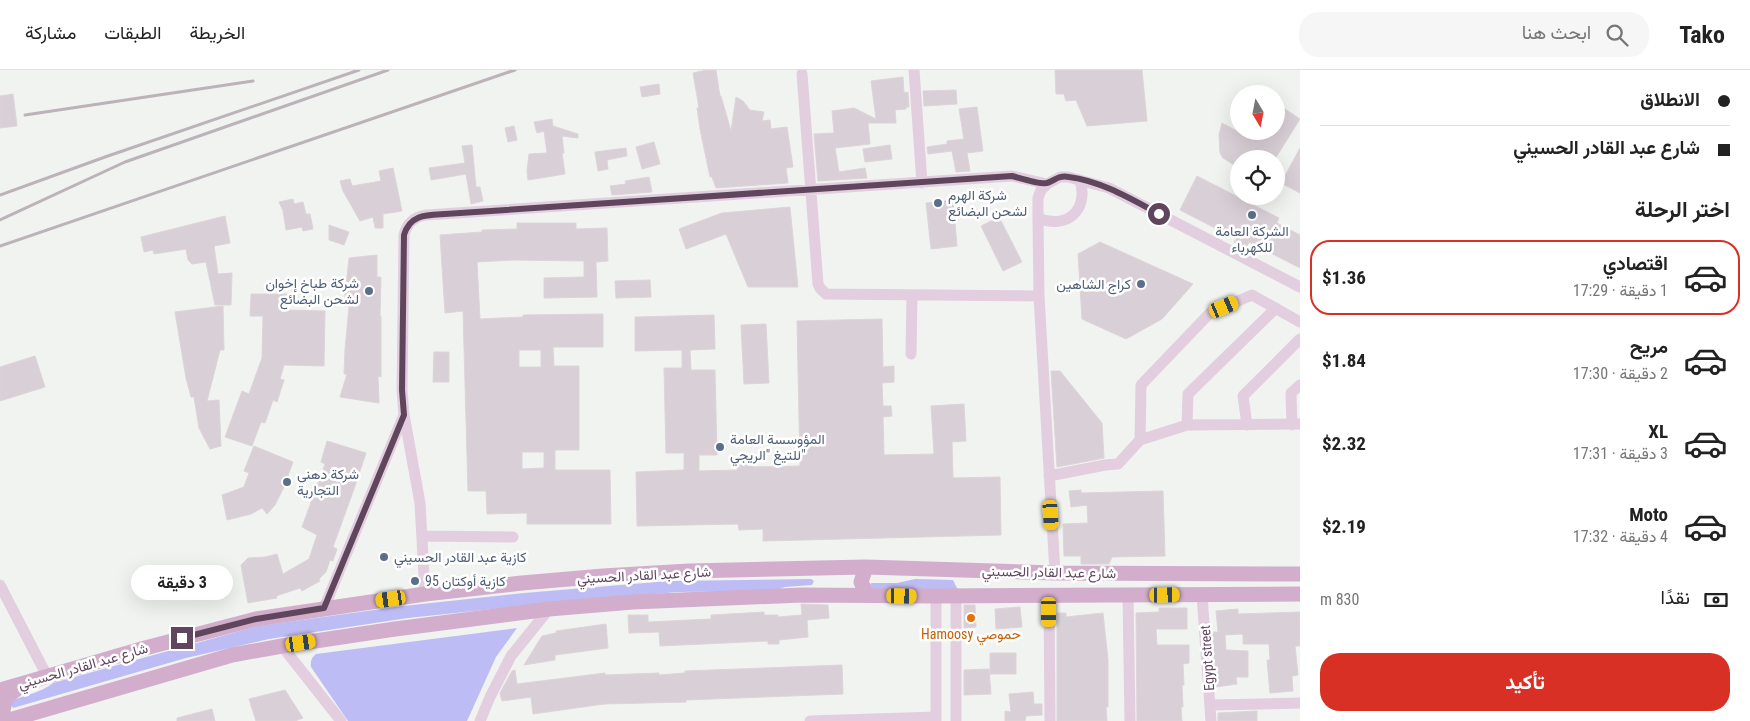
<!DOCTYPE html>
<html lang="ar">
<meta charset="utf-8">
<style>
body{margin:0;font-family:"Roboto Condensed",Vazirmatn,sans-serif;background:#f6f6f6;color:#222;direction:rtl;height:100vh;display:flex;flex-direction:column;font-size:19px;white-space:nowrap}
*{box-sizing:border-box;margin:0}
p{font-size:16px;color:#767676}
.icon{flex:none;width:28px;height:28px;fill:none;stroke:currentColor;stroke-width:2;stroke-linecap:round;stroke-linejoin:round}
.map{position:relative;flex:1;overflow:hidden;direction:ltr}
.panel{display:flex;flex-direction:column;background:#fff;width:450px}
.panel>*{flex:none}
.guide{display:grid;align-content:center;height:110px;padding:0 20px;background:#fff}
.needle{width:32px;rotate:170deg}
.controls{position:absolute;left:1230px;top:15px;display:grid;gap:10px}
.controls a{display:grid;place-items:center;width:55px;height:55px;border-radius:50%;background:#fff;box-shadow:0 5px 20px #0002;font-size:25px}
.end{position:absolute;width:22px;height:22px;margin:-11px;border:6px solid #60465d;background:#fff;box-shadow:0 0 0 2px #fff}
.from{border-radius:50%}
.bubble{position:absolute;height:35px;border-radius:18px;background:#fff;box-shadow:0 5px 20px #0002;font-size:16px;font-weight:700;line-height:35px;text-align:center;direction:rtl}
.car{position:absolute;width:15px;height:30px;margin:-15px -8px;border-radius:6px;box-shadow:0 0 4px 1px #0007;background:linear-gradient(#f5c518 24%,#345 0 40%,#f5c518 0 76%,#345 0 86%,#f5c518 0)}
.guide b{display:flex;align-items:center;gap:18px;height:48px;font-size:19px}
.guide b+b{border-top:1px solid #e0e0e0}
.guide i{width:12px;height:12px;background:#222}
ul{padding:0;list-style:none}
li{display:flex;align-items:center;gap:15px;height:75px;margin:0 10px 8px;padding:0 10px;border:2px solid transparent;border-radius:20px}
li div{flex:1}
li b{display:block;font-size:19px}
li em{font-style:normal;font-weight:700}
li.active{border-color:#d93025}
li>.icon{width:45px;height:45px;stroke-width:1.5}
h2{padding:0 20px;font-size:22px;line-height:60px}
.pay{display:flex;align-items:center;gap:12px;height:55px;padding:0 20px;font-size:19px}
.pay p{margin-inline-start:auto}
.primary-button{display:flex;gap:10px;margin-top:auto;padding:10px 20px}
.primary-button a{flex:1;height:58px;border-radius:20px;background:#d93025;color:#fff;font-size:20px;font-weight:700;line-height:58px;text-align:center}
header{display:flex;align-items:center;gap:30px;box-sizing:border-box;height:70px;padding:0 25px;background:#fff;border-bottom:1px solid #e0e0e0}
header strong{font-size:24px}
nav{display:flex;gap:28px;margin-inline-start:auto;font-size:18px}
.search{width:350px;height:45px;background:#f6f6f6;display:flex;align-items:center;gap:12px;box-sizing:border-box;padding:0 18px;border-radius:20px;color:#767676;font-size:19px}
main{display:flex;flex:1;min-height:0}
.map>svg:first-child{display:block}
</style>
<header>
<strong>Tako</strong>
<div class="search"><svg class="icon" aria-label="search" viewBox="0 0 24 24"><circle cx="10" cy="10" r="6"/><path d="M15 15l6 6"/></svg>ابحث هنا</div>
<nav><a>الخريطة</a><a>الطبقات</a><a>مشاركة</a></nav>
</header>
<main>
<section class="panel">
<div class="guide">
<b><i class="from"></i>الانطلاق</b>
<b><i></i>شارع عبد القادر الحسيني</b>
</div>
<h2>اختر الرحلة</h2>
<ul>
<li class="active"><svg class="icon" aria-label="car" viewBox="0 0 24 24"><path d="M5 17H2v-5l4-1 3-4h7l3 4 3 1v5h-3M9 17h6M6 11h13"/><circle cx="7" cy="17" r="2"/><circle cx="17" cy="17" r="2"/></svg><div><b>اقتصادي</b><p>1 دقيقة · 17:29</p></div><em>$1.36</em></li>
<li><svg class="icon" aria-label="car" viewBox="0 0 24 24"><path d="M5 17H2v-5l4-1 3-4h7l3 4 3 1v5h-3M9 17h6M6 11h13"/><circle cx="7" cy="17" r="2"/><circle cx="17" cy="17" r="2"/></svg><div><b>مريح</b><p>2 دقيقة · 17:30</p></div><em>$1.84</em></li>
<li><svg class="icon" aria-label="car" viewBox="0 0 24 24"><path d="M5 17H2v-5l4-1 3-4h7l3 4 3 1v5h-3M9 17h6M6 11h13"/><circle cx="7" cy="17" r="2"/><circle cx="17" cy="17" r="2"/></svg><div><b>XL</b><p>3 دقيقة · 17:31</p></div><em>$2.32</em></li>
<li><svg class="icon" aria-label="car" viewBox="0 0 24 24"><path d="M5 17H2v-5l4-1 3-4h7l3 4 3 1v5h-3M9 17h6M6 11h13"/><circle cx="7" cy="17" r="2"/><circle cx="17" cy="17" r="2"/></svg><div><b>Moto</b><p>4 دقيقة · 17:32</p></div><em>$2.19</em></li>
</ul>
<div class="pay"><svg class="icon" aria-label="cash" viewBox="0 0 24 24"><path d="M3 7h18v10H3z"/><circle cx="12" cy="12" r="2"/></svg>نقدًا<p>830 m</p></div>
<div class="primary-button"><a>تأكيد</a></div>
</section>
<div class="map">
<svg width="1300" height="651" viewBox="0 0 1300 651">
<rect width="100%" height="100%" fill="#f1f3f0"/>
<path fill="#bebcf4" d="M811,509L814,511L812,515L785,517L773,521L678,522L561,532L408,548L269,569L186,588L13,638L10,632C25,624 39,624 53,613L258,556L403,536L524,523L669,511Z
M915,509L953,510L958,520L872,519L870,514L872,513H897Z
M517,558L496,587L467,651H348L311,597C310,591 312,587 316,584Z"/>
<path fill="#d9cfd6" stroke="#ddd4da" fill-rule="evenodd" d="M707,0H716L720,26H721L731,61L736,27L743,31L750,40L764,42L762,51L770,50L771,59L787,57L793,97L786,98L788,113L716,118L712,107H710L700,59L697,38H699L693,3Z
M1055,0H1142L1147,51L1087,56L1076,30L1066,31L1064,24H1056Z
M903,7L904,23L908,22L909,37H906V39L895,40L896,53H868L870,74L835,78L839,102L865,98L867,108L818,111L814,64L834,63L832,41L854,38L876,49L871,11Z
M659,14L660,24L642,27L640,17Z
M956,20L957,34L924,36L923,21Z
M13,24L17,56L0,58V26Z
M1276,33L1300,49L1275,89H1239V98L1223,88L1220,83L1219,65L1222,53L1237,61H1276Z
M977,37L983,81L967,83L970,101L956,102L952,81L928,84L927,77L947,74V71L964,69L959,39Z
M552,49L553,56L578,64V68L562,66L564,83H562L565,104L528,110L527,101L529,84L547,83L544,61L537,63L534,52Z
M514,56L517,70L508,72L505,58Z
M654,72L660,94L642,99L636,77Z
M472,75L476,117H480L483,131L471,134L466,104L431,110L429,98L465,93L462,76Z
M890,75L892,89L865,92L863,79Z
M626,78L627,86L607,90L608,99L598,101L595,82Z
M1300,78V123L1281,113Z
M393,98L402,141L383,144V158H375L373,147L360,151L343,121L340,111L350,109L352,116L381,111L379,101Z
M1197,106L1279,148L1277,153L1300,165V198L1249,172L1246,178L1234,172L1236,169L1180,140Z
M649,107L652,122L612,125L610,116L626,114L625,111Z
M293,129L294,134L303,132L306,144H310L313,159L303,161L302,157L286,160L283,141L279,132Z
M953,130L957,176L931,179L926,133Z
M790,137L798,217H748L726,164L686,179L679,159L722,143Z
M225,146L230,173L214,176L218,204L232,203L231,235H215L206,192L192,194L188,190L186,179L154,184L153,180L144,182L141,167Z
M999,147L1022,192L1003,201L981,156Z
M517,153H576V159L607,158L608,191L596,192L597,227L544,228V208L584,207V191L515,190L477,192L480,249L523,247V245L603,244V277H553L554,296H579V380H555V400H610L611,454H527V443L487,444L486,421H468L463,241L445,243L440,165L482,162V160L517,159ZM519,280H541V297H519ZM522,382H544V398L522,399Z
M329,155L349,162L344,175L329,170Z
M1100,172L1193,214L1162,249L1126,269L1082,249L1078,184Z
M377,185V207H381L380,246H381V307L378,306L379,333L340,327L347,304H344L345,280L349,236H344L349,188Z
M650,210L651,227L616,228L615,211Z
M251,224H287V240L325,241L324,296L284,295L280,309L284,310L277,332L273,330L265,353L261,352L252,376L225,367L242,321L249,324L262,288L263,246H250Z
M223,236L224,280H220L207,331L219,330L221,376L210,379L199,358L194,327H191L186,308L175,242Z
M714,245L715,279L690,280L691,300H715L717,385H699V401L737,400V395H754V397L800,396L797,251L882,249L883,297L894,296V312L882,313L883,336H891L892,346L883,347L884,385L934,384L931,336L964,334L966,371L952,372L953,408L1000,407L1001,465L763,471V459L739,460L738,454L637,456L636,402L684,400V383H666L664,298H682V280L635,281V247Z
M766,254L769,313L744,314L741,255Z
M434,282H449V312H433Z
M35,286L45,317L0,331V297Z
M1051,301H1060L1102,353L1104,388L1057,397Z
M327,371L366,383L354,419L333,477L337,479L333,491L330,490L326,502L319,509L320,511L302,521L300,518L276,526L277,528L248,533L241,495L248,488L265,487L277,484L283,504L309,489L317,465L302,457L325,394L321,392Z
M254,376L293,392L283,419L275,435L267,444L262,438L251,444L227,450L222,425L244,417L249,403L244,401Z
M1081,420V423L1163,421L1165,486L1112,487L1109,494H1081V486H1064L1063,454L1088,453L1087,435L1071,437L1069,421Z
M801,534L828,535L829,548L807,550L808,567L779,570V574H768V571L660,576L659,562L629,563L628,545H648V552L711,549V545L764,542V545H778V547L802,545Z
M964,535H975L976,557L964,558Z
M1020,537L1022,557L996,559L995,539Z
M1159,538H1187V559H1156L1157,575H1189V593L1183,594L1184,615H1182L1183,637H1181L1182,651H1137L1136,543L1159,542Z
M1238,539V544L1300,542V576H1295L1298,605L1292,606L1293,621L1270,623L1267,590H1270L1269,574H1243V564L1225,565L1226,580L1248,581V607H1236L1237,614L1216,617L1212,562H1218L1216,541Z
M1057,543H1066V547L1103,543L1108,590V637H1106L1107,651H1057Z
M606,554L608,578L555,585V590L524,595L542,566L556,563V561Z
M990,583H1016V604H990Z
M842,595L843,624L686,630V632L604,634L533,644L531,627L502,631L500,623L512,601L515,600L517,614L605,603V605L659,603V605L685,603V601Z
M989,599L991,624L964,625V600Z
M285,620L303,648L295,651H256L249,629Z
M1033,622L1034,634H1042V645L1026,646L1025,651H1005V641L1011,642L1009,624Z
M212,639L215,651H177V648Z
M1257,641V651H1218V643Z"/>
<g fill="none" stroke-linecap="round" stroke-linejoin="round">
<path stroke="#e2cedf" stroke-width="11" d="M914,0L922,113
M802,4L818,214L820,218L826,224L1039,226
M1038,148C1067,160 1089,140 1080,110
M911,284L912,225
M1187,355L1188,324L1276,238
M1247,355L1243,326L1300,269
M1292,355L1291,323L1300,315
M1140,370L1141,315L1210,243L1252,225L1300,252
M1049,406L1105,395L1118,394L1140,370L1187,355L1300,354
M422,466L513,467
M1055,503L1039,226L1038,148V128L1041,120L1047,114L1060,107H1068L1109,118L1300,217
M0,515L47,606
M425,524L420,433L404,345L402,320L404,165C407,153 414,147 426,145L1012,106L1047,114
M1049,525L1050,651
M1202,525L1211,651
M936,526V651
M1128,526L1130,651
M324,538L403,347
M282,576L341,651
M1211,635L1300,633
M480,651L490,627L511,586L549,539
M810,651L936,647
M956,651V526"/>
<path stroke="#d2aecc" stroke-width="15" d="M866,497L861,512L867,525
M0,620L145,578L256,549L425,524L522,513L603,506L689,501L866,497L1055,503L1300,504
M2,651C3,633 5,625 22,616
M6,651L232,585L282,576L395,559L549,539L633,532L802,525L936,526L1300,524"/>
<path stroke="#bcb2b9" stroke-width="3" d="M25,45L253,11
M0,125L105,87L359,0
M0,150L125,92L388,0
M0,176L515,0"/>
</g>
<g fill="none" stroke-linecap="round" stroke-linejoin="round">
<path stroke="#60465d" stroke-width="6" d="M182,568L256,549L324,538L404,345L402,320L404,165C410,144 427,145 445,144L1012,106C1020,108 1041,115 1047,113C1055,111 1057,105 1069,107C1101,111 1131,129 1159,144"/>
</g>
<g fill="#5c6f8a" stroke="#fff" stroke-width="2">
<circle cx="938" cy="133" r="5"/>
<circle cx="1252" cy="145" r="5"/>
<circle cx="1141" cy="214" r="5"/>
<circle cx="369" cy="221" r="5"/>
<circle cx="720" cy="377" r="5"/>
<circle cx="287" cy="412" r="5"/>
<circle cx="384" cy="487" r="5"/>
<circle cx="415" cy="511" r="5"/>
</g>
<circle fill="#e8710a" stroke="#fff" stroke-width="2" cx="971" cy="548" r="5"/>
<g text-anchor="middle" stroke-width="5" stroke-linejoin="round" paint-order="stroke">
<g font-size="14" fill="#4e5e75" stroke="#fff" text-anchor="start">
<text x="948" y="130">شركة الهرم<tspan x="948" dy="16">لشحن البضائع</tspan></text>
<text x="1252" y="166" text-anchor="middle">الشركة العامة<tspan x="1252" dy="16">للكهرباء</tspan></text>
<text x="359" y="218" text-anchor="end">شركة طباخ إخوان<tspan x="359" dy="16">لشحن البضائع</tspan></text>
<text x="1131" y="219" text-anchor="end">كراج الشاهين</text>
<text x="730" y="374">المؤوسسة العامة<tspan x="730" dy="16">للتيغ "الريجي"</tspan></text>
<text x="297" y="409">شركة دهني<tspan x="297" dy="16">التجارية</tspan></text>
<text x="394" y="492">كازية عبد القادر الحسيني</text>
<text x="425" y="516">كازية أوكتان 95</text>
</g>
<g font-size="14" fill="#60465d" stroke="#fff">
<text transform="translate(1049 502) rotate(1)" y="5">شارع عبد القادر الحسيني</text>
<text transform="translate(644 505) rotate(-3)" y="5">شارع عبد القادر الحسيني</text>
<text transform="translate(1207 588) rotate(-94)" y="5">Egypt street</text>
<text transform="translate(83 596) rotate(-16)" y="5">شارع عبد القادر الحسيني</text>
</g>
<g font-size="14" fill="#c56008" stroke="#fff">
<text x="971" y="569">Hamoosy حموصي</text>
</g>
</g>
</svg>
<div class="controls">
<a><svg class="needle" viewBox="-14 -14 28 28"><path d="M0-13l5 13h-10z" fill="#e53935"/><path d="M0 13l5-13h-10z" fill="#767676"/></svg></a>
<a><svg class="icon" aria-label="locate" viewBox="0 0 24 24"><circle cx="12" cy="12" r="6"/><path d="M12 2v4M12 18v4M2 12h4M18 12h4"/></svg></a>
</div>
<i class="end from" style="left:1159px;top:144px"></i>
<i class="end" style="left:182px;top:568px"></i>
<div class="bubble" style="left:131px;top:495px;width:102px">3 دقيقة</div>
<i class="car" style="left:1224px;top:237px;rotate:67deg"></i>
<i class="car" style="left:1051px;top:445px;rotate:176deg"></i>
<i class="car" style="left:1165px;top:525px;rotate:89deg"></i>
<i class="car" style="left:902px;top:526px;rotate:91deg"></i>
<i class="car" style="left:391px;top:529px;rotate:262deg"></i>
<i class="car" style="left:1049px;top:542px;rotate:180deg"></i>
<i class="car" style="left:301px;top:573px;rotate:81deg"></i>
</div>
</main>
